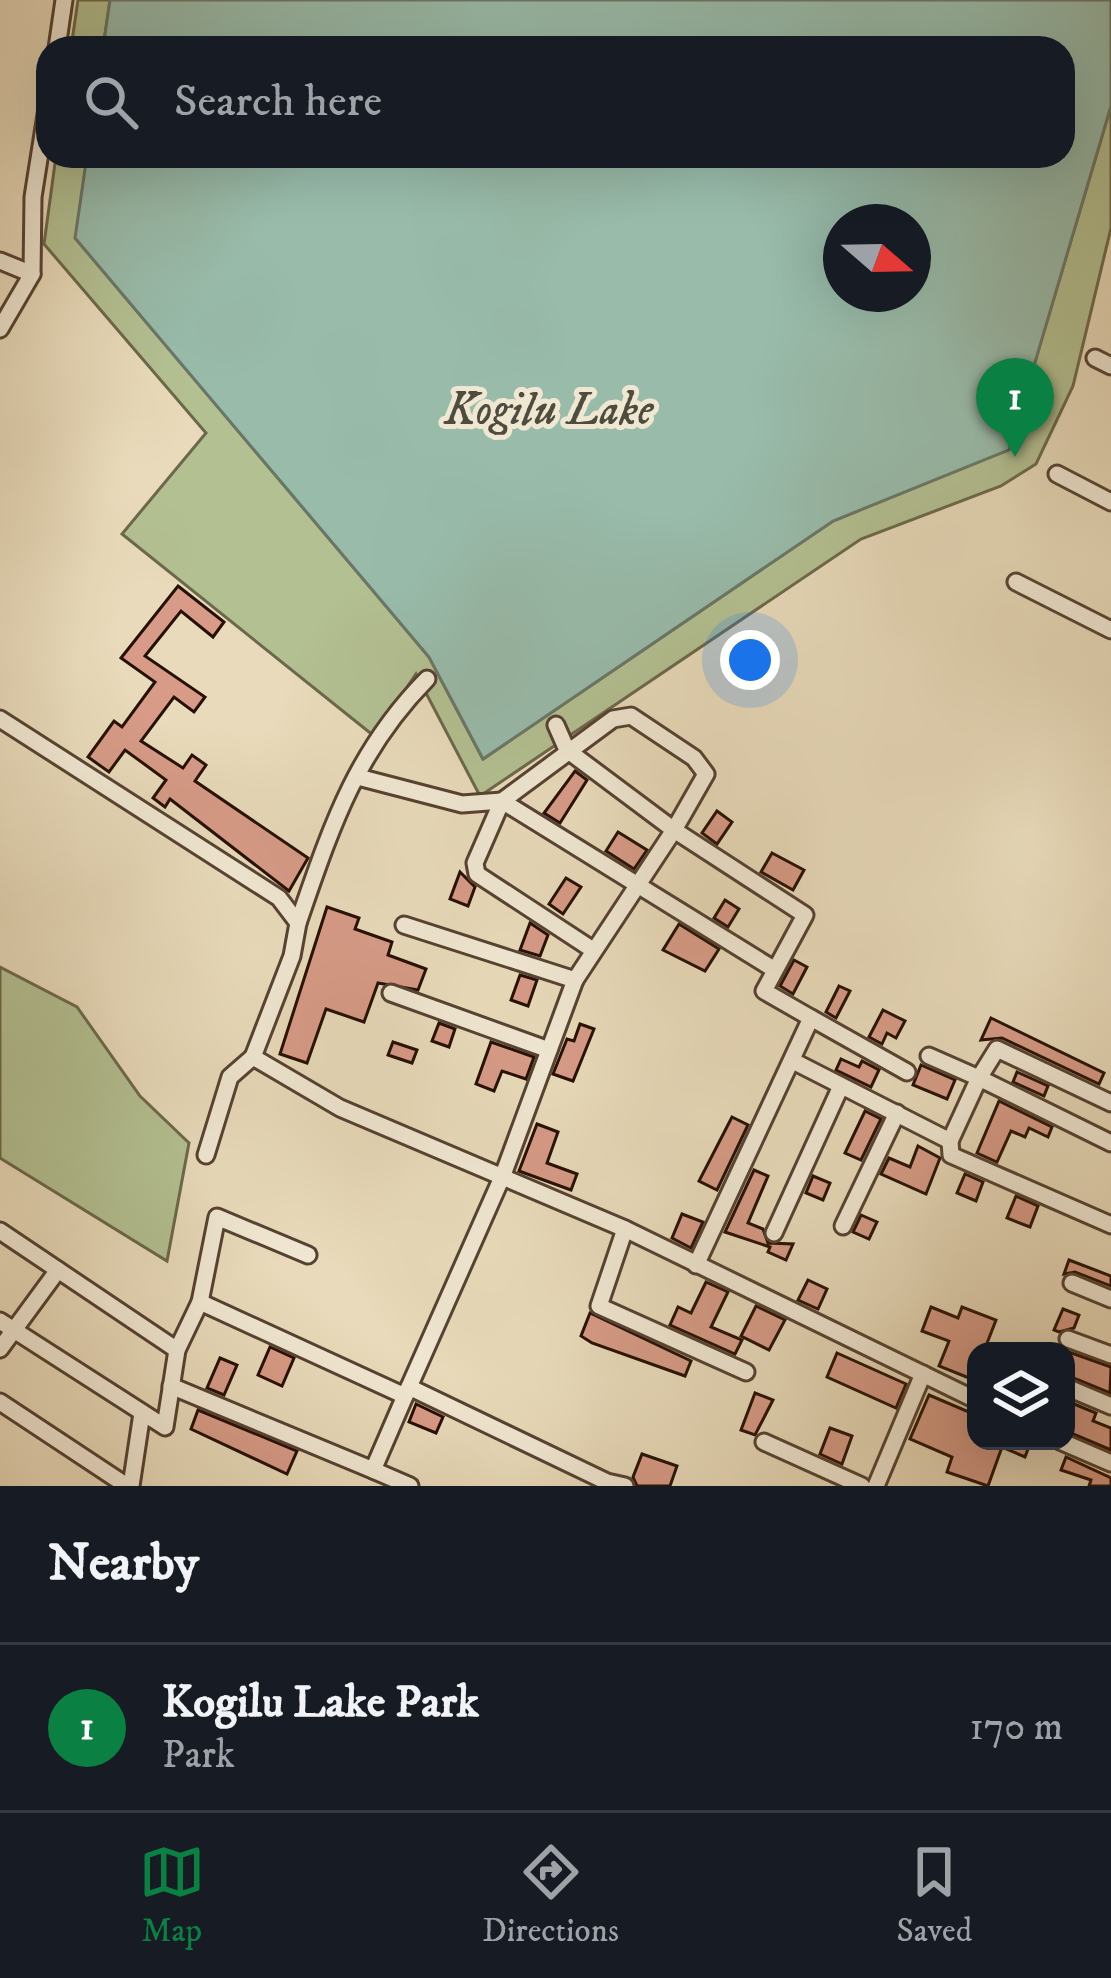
<!DOCTYPE html>
<html lang="en">
<head>
<meta charset="utf-8">
<style>
	body { margin:0; font-family:"IM FELL DW Pica",serif; background:#20242c; color:#f1f3f6 }
	.controls { position:absolute; right:36px; bottom:36px; display:grid; overflow:hidden; border-radius:24px; box-shadow:0 12px 48px #0002 }
	.controls button { width:108px; height:108px; display:grid; place-items:center; padding:0; border:0; border-bottom:3px solid #363941; background:#171b24; color:#f1f3f6; font:60px sans-serif }
	.compass { position:absolute; left:823px; top:204px; width:108px; height:108px; border-radius:50%; background:#171b24; box-shadow:0 12px 48px #0002; rotate:110deg }
	.you { position:absolute; left:750px; top:660px; width:42px; height:42px; margin:-30px; border:9px solid #fff; border-radius:50%; background:#1a73e8; box-shadow:0 0 0 18px #1a73e833 }
	.badge { display:grid; place-items:center; width:78px; height:78px; border-radius:50%; background:#0b8043; color:#fff; font-size:39px; font-weight:700 }
	.pin { position:absolute; translate:-50% -99px; filter:drop-shadow(0 3px 6px #0008) }
	.pin::after { content:''; position:absolute; top:63px; width:42px; height:36px; background:inherit; clip-path:polygon(0 0,100% 0,50% 100%) }
	.list { margin:0; padding:0; list-style:none }
	h2 { display:flex; justify-content:space-between; align-items:center; height:156px; margin:0; padding:0 48px; font-size:51px }
	h2 small { font-size:39px; font-weight:400; color:#9ea1a6 }
	.list li { display:grid; grid-template-columns:78px 1fr auto; gap:36px; align-items:center; box-sizing:border-box; height:168px; padding:0 48px; border-top:3px solid #363941 }
	.list b { display:block; font-size:45px; white-space:nowrap }
	.list p { margin:0; font-size:39px; white-space:nowrap; color:#9ea1a6 }
	.list em { font-size:39px; font-style:normal; color:#9ea1a6 }
	.icon { flex:none; width:66px; height:66px; fill:none; stroke:currentColor; stroke-width:2; stroke-linecap:round; stroke-linejoin:round }
	.map { position:relative; flex:none; width:1111px; height:1486px; overflow:hidden }
	.search { position:absolute; background:#171b24; box-shadow:0 12px 48px #0002; left:36px; right:36px; top:36px; height:132px; display:flex; align-items:center; gap:30px; box-sizing:border-box; padding:0 42px; border-radius:36px; color:#9ea1a6; font-size:45px }
	.sheet { height:324px; background:#171b24 }
	nav { display:flex; justify-content:space-around; align-items:center; box-sizing:border-box; height:168px; border-top:3px solid #363941; background:#171b24; font-size:33px; color:#9ea1a6 }
	nav a { display:grid; justify-items:center; gap:6px }
	nav .on { color:#0b8043 }
	.map>svg:first-child { display:block }
</style>
</head>
<body>
<div class="map">
<svg width="1111" height="1486" viewBox="0 0 1111 1486">
	<rect width="100%" height="100%" fill="#e8daba"/>
	<filter id="stains"><feTurbulence type="fractalNoise" baseFrequency=".00167" numOctaves="4"/><feColorMatrix values="0 0 0 0 .2 0 0 0 0 .09 0 0 0 0 .02 0 0 0 .5 -.17"/></filter>
	<radialGradient id="worn" r=".72"><stop offset=".6" stop-color="#630" stop-opacity="0"/><stop offset="1" stop-color="#630" stop-opacity=".3"/></radialGradient>
	<g fill="#b3c092" stroke="#6c684b" stroke-width="3">
		<polygon points="78,0 110,0 103,48 71,48"/>
		<polygon points="1111,106 1111,228 1073,386 1036,464 1001,486 861,539 480,796 416,674 374,736 122,534 206,433 44,244 56,156 87,156 76,239 429,657 483,759 833,521 1009,449"/>
		<polygon points="0,967 77,1007 140,1096 189,1143 167,1261 0,1158"/>
	</g>
	<path fill="#98bbaa" stroke="#6a7768" stroke-width="3" fill-rule="evenodd" d="M110,0H1111V106L1009,450L833,521L483,759L429,657L75,238L87,156H1063V48H103ZM841,222H913V294H841Z"/>
	<g fill="#d79b87" stroke="#261004" stroke-width="3">
		<polygon points="178,586 224,622 213,637 181,611 145,656 205,697 194,712 174,697 141,741 183,768 192,755 206,765 195,781 308,858 289,891 170,799 165,807 153,798 166,780 125,750 109,772 88,757 114,721 122,727 155,682 121,658"/>
		<polygon points="575,771 587,780 560,823 544,813"/>
		<polygon points="717,811 732,822 717,844 702,833"/>
		<polygon points="618,832 647,850 634,869 606,851"/>
		<polygon points="772,853 804,870 793,890 761,872"/>
		<polygon points="460,872 475,887 468,906 450,899"/>
		<polygon points="566,878 581,887 563,914 549,904"/>
		<polygon points="725,900 739,909 728,927 714,918"/>
		<polygon points="327,907 359,918 355,929 392,942 388,955 426,969 418,990 378,983 364,1022 326,1009 307,1063 280,1054"/>
		<polygon points="530,923 548,935 540,956 520,950"/>
		<polygon points="679,924 719,949 705,971 663,950"/>
		<polygon points="794,960 807,967 793,994 780,986"/>
		<polygon points="520,975 537,980 528,1006 511,1000"/>
		<polygon points="839,986 850,991 836,1018 826,1012"/>
		<polygon points="883,1010 905,1021 896,1038 887,1033 882,1044 869,1037"/>
		<polygon points="991,1018 1104,1073 1099,1084 1002,1038 981,1040"/>
		<polygon points="439,1023 455,1029 449,1047 432,1041"/>
		<polygon points="580,1024 594,1029 573,1081 553,1074 567,1039 574,1041"/>
		<polygon points="393,1042 417,1050 412,1063 388,1055"/>
		<polygon points="491,1042 534,1057 526,1079 502,1071 494,1091 476,1084"/>
		<polygon points="841,1059 859,1067 862,1061 879,1070 871,1087 836,1070"/>
		<polygon points="921,1065 955,1080 947,1099 913,1085"/>
		<polygon points="1017,1072 1048,1086 1044,1096 1013,1082"/>
		<polygon points="999,1101 1052,1127 1048,1137 1029,1128 1025,1137 1011,1131 997,1162 977,1153"/>
		<polygon points="865,1111 881,1119 861,1160 845,1153"/>
		<polygon points="732,1117 748,1125 717,1190 699,1181"/>
		<polygon points="537,1124 558,1132 547,1163 577,1174 571,1190 519,1171"/>
		<polygon points="918,1146 940,1158 926,1194 881,1174 889,1158 910,1167"/>
		<polygon points="754,1170 768,1176 748,1223 763,1229 768,1243 793,1244 786,1260 768,1252 770,1247 725,1232"/>
		<polygon points="965,1174 983,1182 976,1201 957,1193"/>
		<polygon points="813,1176 830,1183 823,1200 806,1193"/>
		<polygon points="1016,1196 1038,1206 1030,1227 1007,1218"/>
		<polygon points="682,1214 703,1222 691,1248 672,1238"/>
		<polygon points="861,1215 877,1222 869,1239 853,1232"/>
		<polygon points="1069,1260 1111,1276 1111,1286 1075,1272 1064,1274"/>
		<polygon points="808,1280 827,1289 818,1309 798,1300"/>
		<polygon points="706,1282 728,1292 711,1327 742,1340 735,1354 670,1325 678,1307 691,1313"/>
		<polygon points="756,1306 785,1320 769,1350 741,1336"/>
		<polygon points="931,1307 958,1318 962,1307 996,1320 984,1351 976,1351 974,1380 939,1366 949,1341 922,1331"/>
		<polygon points="1063,1309 1079,1315 1074,1328 1059,1332 1054,1330"/>
		<polygon points="590,1313 691,1361 685,1376 592,1343 581,1336"/>
		<polygon points="270,1347 294,1358 282,1386 258,1375"/>
		<polygon points="1066,1351 1111,1367 1110,1393 1066,1375"/>
		<polygon points="837,1353 906,1384 896,1408 827,1377"/>
		<polygon points="220,1358 237,1365 224,1395 207,1388"/>
		<polygon points="755,1393 773,1400 755,1435 741,1430"/>
		<polygon points="929,1395 976,1415 976,1441 1031,1441 1025,1457 1002,1447 988,1486 947,1472 952,1457 910,1439"/>
		<polygon points="416,1404 443,1417 436,1433 409,1422"/>
		<polygon points="1074,1404 1096,1413 1093,1421 1111,1428 1111,1450 1066,1431 1066,1413"/>
		<polygon points="198,1410 297,1451 287,1474 191,1429"/>
		<polygon points="830,1428 852,1436 842,1464 820,1454"/>
		<polygon points="642,1454 677,1466 670,1486 637,1486 633,1477"/>
		<polygon points="1066,1457 1111,1478 1111,1486 1089,1486 1091,1480 1061,1470"/>
	</g>
	<g fill="none" stroke-linecap="round" stroke-linejoin="round">
		<defs>
			<g id="minor">
				<polyline points="57,48 64,0"/>
				<polyline points="0,261 32,274"/>
				<polyline points="0,329 32,274 33,197 48,102"/>
				<polyline points="1095,358 1111,366"/>
				<polyline points="1057,474 1111,502"/>
				<polyline points="1016,582 1111,630"/>
				<polyline points="0,719 279,898 298,923 292,956 253,1057 340,1108 625,1229 976,1400"/>
				<polyline points="556,725 567,750 674,830 575,980"/>
				<polyline points="358,777 462,804 502,801"/>
				<polyline points="502,801 475,863 477,874 593,950"/>
				<path d="M298,923C331,828 355,752 427,679"/>
				<polyline points="404,925 575,980 503,1175 405,1396"/>
				<polyline points="775,970 502,801 613,719 631,716 694,758 706,774 674,830 805,915 764,991 811,1018"/>
				<polyline points="391,993 549,1050"/>
				<polyline points="929,1056 979,1078 997,1049 1111,1103"/>
				<polyline points="793,1061 950,1141"/>
				<polyline points="1111,1143 979,1078 950,1141 951,1155 1111,1225"/>
				<polyline points="206,1155 230,1077 253,1057"/>
				<polyline points="843,1226 897,1113"/>
				<polyline points="625,1229 599,1306 746,1372"/>
				<polyline points="0,1231 177,1350"/>
				<polyline points="774,1233 841,1086"/>
				<polyline points="696,1265 811,1018 907,1072"/>
				<polyline points="1072,1283 1111,1299"/>
				<polyline points="0,1321 165,1427 177,1350 200,1302 217,1217 308,1255"/>
				<polyline points="1068,1339 1111,1355"/>
				<polyline points="0,1349 58,1270"/>
				<polyline points="171,1386 373,1470 405,1396 200,1302"/>
				<polyline points="409,1387 607,1482 625,1486"/>
				<polyline points="1066,1387 1111,1406"/>
				<polyline points="0,1402 127,1486"/>
				<polyline points="1060,1441 1111,1463"/>
				<polyline points="764,1442 862,1486"/>
				<polyline points="373,1470 410,1486"/>
				<polyline points="131,1486 142,1413"/>
				<polyline points="876,1486 923,1374"/>
			</g>
		</defs>
		<use href="#minor" stroke="#564232" stroke-width="21"/>
		<use href="#minor" stroke="#f0e7d2" stroke-width="15"/>
	</g>
	<g text-anchor="middle" stroke-width="10" stroke-linejoin="round" paint-order="stroke">
		<g font-size="45" font-style="italic" fill="#4e4c3e" stroke="#f0e7d2">
			<text x="549" y="424">Kogilu Lake</text>
		</g>
	</g>
	<rect width="100%" height="100%" filter="url(#stains)"/>
	<rect width="100%" height="100%" fill="url(#worn)"/>
</svg>
<div class="controls">
<button><svg class="icon" aria-label="layers" viewBox="0 0 24 24"><path d="M12 4l9 5-9 5-9-5zM3 14l9 5 9-5"/></svg></button>
</div>
<svg class="compass" viewBox="-18 -18 36 36"><path d="M0-13l5 13h-10z" fill="#e53935"/><path d="M0 13l5-13h-10z" fill="#9ea1a6"/></svg>
<div class="you"></div>
<div class="pin badge" style="left:1015px;top:457px">1</div>
<div class="search"><svg class="icon" aria-label="search" viewBox="0 0 24 24"><circle cx="10" cy="10" r="6"/><path d="M15 15l6 6"/></svg>Search here</div>
</div>
<section class="sheet">
<h2>Nearby<small></small></h2>
<ul class="list">
<li><span class="badge">1</span><div><b>Kogilu Lake Park</b><p>Park</p></div><em>170 m</em></li>
</ul>
</section>
<nav>
<a class="on"><svg class="icon" aria-label="map" viewBox="0 0 24 24"><path d="M3 6l6-2 6 2 6-2v14l-6 2-6-2-6 2zM9 4v14M15 6v14"/></svg>Map</a>
<a><svg class="icon" aria-label="directions" viewBox="0 0 24 24"><path d="M12 3l9 9-9 9-9-9zM9 14v-3h6M13 9l2 2-2 2"/></svg>Directions</a>
<a><svg class="icon" aria-label="saved" viewBox="0 0 24 24"><path d="M7 4h10v16l-5-4-5 4z"/></svg>Saved</a>
</nav>
</body>
</html>
